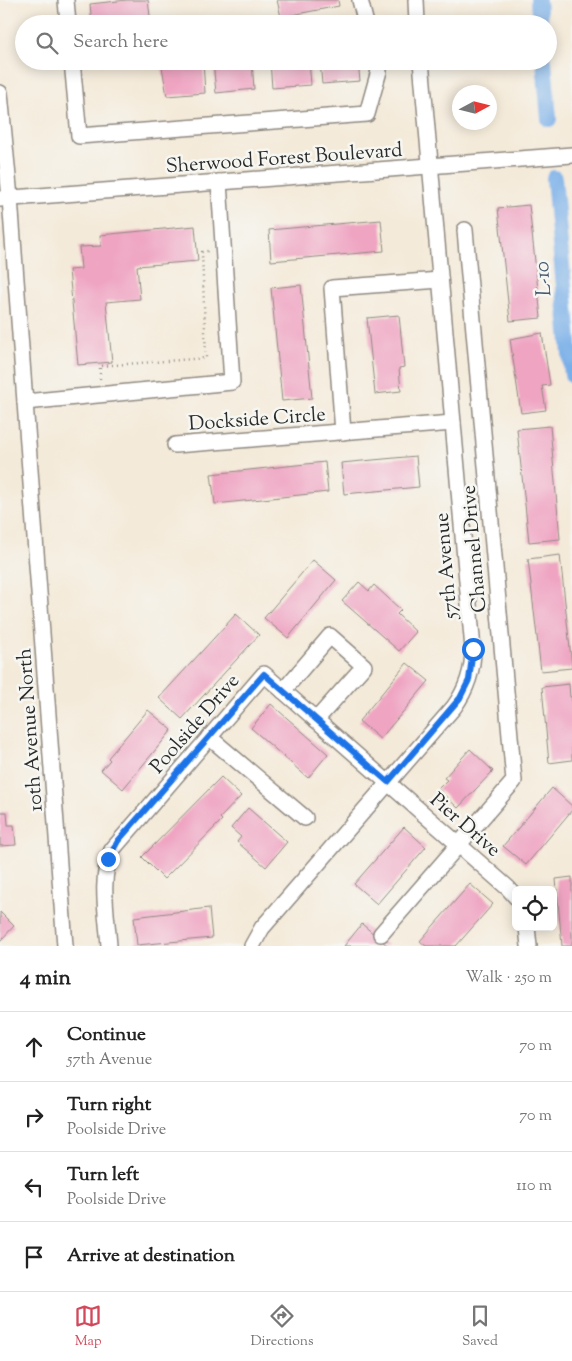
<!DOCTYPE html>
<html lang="en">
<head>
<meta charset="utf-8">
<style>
	body { margin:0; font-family:"Sorts Mill Goudy",serif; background:#f2f2f2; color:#222 }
	.controls { position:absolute; right:15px; bottom:15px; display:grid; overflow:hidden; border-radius:8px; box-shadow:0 2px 12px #0003 }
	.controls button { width:45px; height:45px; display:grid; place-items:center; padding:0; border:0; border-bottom:1px solid #e0e0e0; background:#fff; color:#222; font:25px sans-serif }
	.compass { position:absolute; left:452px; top:85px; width:45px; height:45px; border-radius:50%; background:#fff; box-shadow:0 2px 12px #0003; rotate:83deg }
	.stop { position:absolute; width:15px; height:15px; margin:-11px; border:4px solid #1a73e8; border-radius:50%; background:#fff }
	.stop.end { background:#1a73e8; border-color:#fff; box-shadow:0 1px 5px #0008 }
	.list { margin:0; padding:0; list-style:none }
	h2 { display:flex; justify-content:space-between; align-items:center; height:65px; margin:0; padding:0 20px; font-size:21px }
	h2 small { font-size:16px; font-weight:400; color:#767676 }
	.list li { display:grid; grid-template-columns:32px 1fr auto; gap:15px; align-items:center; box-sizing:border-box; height:70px; padding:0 20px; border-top:1px solid #e0e0e0 }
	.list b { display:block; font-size:19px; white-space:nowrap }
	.list p { margin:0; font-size:16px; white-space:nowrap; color:#767676 }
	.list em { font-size:16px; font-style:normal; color:#767676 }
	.icon { flex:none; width:28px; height:28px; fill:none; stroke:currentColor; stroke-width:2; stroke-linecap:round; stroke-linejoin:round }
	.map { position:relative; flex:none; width:572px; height:946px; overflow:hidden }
	.search { position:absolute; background:#fff; box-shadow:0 2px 12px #0003; left:15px; right:15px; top:15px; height:55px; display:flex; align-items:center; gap:12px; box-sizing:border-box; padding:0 18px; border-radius:28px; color:#767676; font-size:19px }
	.sheet { height:345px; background:#fff }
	nav { display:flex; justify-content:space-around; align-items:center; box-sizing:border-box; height:70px; border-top:1px solid #e0e0e0; background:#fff; font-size:14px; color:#767676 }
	nav a { display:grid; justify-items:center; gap:2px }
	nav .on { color:#d1495b }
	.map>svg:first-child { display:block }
</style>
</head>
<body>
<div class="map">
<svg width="572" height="946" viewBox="0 0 572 946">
	<rect width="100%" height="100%" fill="#f6f6f2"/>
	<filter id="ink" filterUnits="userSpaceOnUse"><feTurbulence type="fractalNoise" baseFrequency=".02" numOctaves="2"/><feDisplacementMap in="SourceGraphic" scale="10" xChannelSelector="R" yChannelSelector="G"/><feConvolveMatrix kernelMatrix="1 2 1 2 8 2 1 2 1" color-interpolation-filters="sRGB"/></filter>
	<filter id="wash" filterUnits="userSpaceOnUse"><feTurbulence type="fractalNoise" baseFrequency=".0096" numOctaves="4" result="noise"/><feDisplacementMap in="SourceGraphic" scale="20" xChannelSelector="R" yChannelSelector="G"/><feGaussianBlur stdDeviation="1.12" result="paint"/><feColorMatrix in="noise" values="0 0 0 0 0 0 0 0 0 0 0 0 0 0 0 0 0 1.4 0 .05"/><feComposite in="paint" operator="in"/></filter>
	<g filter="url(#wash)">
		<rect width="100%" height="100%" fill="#f4ead9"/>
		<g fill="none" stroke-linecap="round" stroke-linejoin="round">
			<g stroke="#79afe8" stroke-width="16">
				<polyline points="538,0 540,24"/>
				<polyline points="544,61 549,119"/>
				<polyline points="554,178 572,375"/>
			</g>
		</g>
		<g id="blocks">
			<g fill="#efa5c2">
				<polygon points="127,0 148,0 151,24 92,24 90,4"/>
				<polygon points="277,0 338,0 339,6 281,17"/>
				<polygon points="161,61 203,61 205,93 167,96"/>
				<polygon points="213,61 252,61 254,89 216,93"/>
				<polygon points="270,61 309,61 311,85 272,88"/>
				<polygon points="320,61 358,61 360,81 322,84"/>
				<polygon points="529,205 541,318 510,321 498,208"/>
				<polygon points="381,220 384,251 271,261 269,230"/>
				<polygon points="195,226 198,261 137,266 140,299 106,302 112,362 78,365 69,270 81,269 79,247 101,246 100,235"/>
				<polygon points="301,285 312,398 282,401 271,288"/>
				<polygon points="399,315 404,367 399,368 401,391 375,394 367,318"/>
				<polygon points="542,333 550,385 542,386 546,410 521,413 510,339"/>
				<polygon points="550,426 560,539 529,542 517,429"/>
				<polygon points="416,456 419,487 344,494 341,463"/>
				<polygon points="325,462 328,492 215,504 211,474"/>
				<polygon points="560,555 572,668 541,671 528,559"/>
				<polygon points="313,560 336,580 288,638 264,618"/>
				<polygon points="359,582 369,591 374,585 401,610 397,614 416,632 399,651 342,601"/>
				<polygon points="236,614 259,635 182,719 159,698"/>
				<polygon points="407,663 429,681 380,739 359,721"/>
				<polygon points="569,684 570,697 572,697 572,760 549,763 542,687"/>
				<polygon points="271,704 328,754 308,778 251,728"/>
				<polygon points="148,710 172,730 123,789 101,770 110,760 108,758"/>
				<polygon points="470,749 493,771 458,808 438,789 447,780 444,778"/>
				<polygon points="221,777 241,796 220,818 222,820 164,879 142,857"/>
				<polygon points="552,788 572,806 572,810 526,865 503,846"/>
				<polygon points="248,808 287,842 266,867 237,842 241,837 231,828"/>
				<polygon points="0,812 7,812 8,825 14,825 16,845 0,846"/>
				<polygon points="404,827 426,847 377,904 354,884"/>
				<polygon points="572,877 572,946 562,946 556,879"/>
				<polygon points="470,884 493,904 456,946 426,946 420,941"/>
				<polygon points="209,908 212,938 137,945 134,917"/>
				<polygon points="0,912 14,926 0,941"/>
				<polygon points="362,924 388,946 344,946"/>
			</g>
		</g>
	</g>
	<g filter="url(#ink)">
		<use href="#blocks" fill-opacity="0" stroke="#908a82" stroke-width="1"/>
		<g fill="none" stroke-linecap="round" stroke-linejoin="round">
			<defs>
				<g id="minor">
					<polyline points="66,0 68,24"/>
					<polyline points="360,0 366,24"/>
					<polyline points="416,0 417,24"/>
					<polyline points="72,61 79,136 367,114 379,71 376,61"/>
					<polyline points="0,93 10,198 65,946"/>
					<polyline points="0,199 572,155"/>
					<polyline points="25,402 232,382 219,182"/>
					<polyline points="343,432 332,288 440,280"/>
					<polyline points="175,445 453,423"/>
					<polyline points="283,691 330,636 364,666 316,720"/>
					<polyline points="209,737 305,818"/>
					<polyline points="527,927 529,946"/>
					<polyline points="381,934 514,781 465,230"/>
					<path d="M109,946C107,915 99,879 112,850L264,674L508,888L516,897"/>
					<path d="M252,946L262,928L454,707C467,689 473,671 473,649L421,61"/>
				</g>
			</defs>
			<use href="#minor" stroke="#908a82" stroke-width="18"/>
			<polyline stroke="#908a82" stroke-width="2.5" stroke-dasharray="1 4" stroke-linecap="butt" points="100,379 100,366 206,358 202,252 208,251"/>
			<use href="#minor" stroke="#fff" stroke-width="15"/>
		</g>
	</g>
	<g fill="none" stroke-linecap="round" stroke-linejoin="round" filter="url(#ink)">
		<polyline stroke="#1a73e8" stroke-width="6" points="108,859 118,841 264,674 388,782 460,698 469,680 473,649"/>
	</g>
	<g text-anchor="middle" stroke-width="5" stroke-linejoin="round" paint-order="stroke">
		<g font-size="20" fill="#2b2b2b" stroke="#f6f6f2">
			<text transform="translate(284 157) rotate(-4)" y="7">Sherwood Forest Boulevard</text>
			<text transform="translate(257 418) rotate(-4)" y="7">Dockside Circle</text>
			<text transform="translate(473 549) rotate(-95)" y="7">Channel Drive</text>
			<text transform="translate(445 566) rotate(-95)" y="7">57th Avenue</text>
			<text transform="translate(194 723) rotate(-49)" y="7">Poolside Drive</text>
			<text transform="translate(29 730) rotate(-94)" y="7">10th Avenue North</text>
			<text transform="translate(466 824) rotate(41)" y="7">Pier Drive</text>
		</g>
		<g font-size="21" font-style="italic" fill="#46596d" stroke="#f6f6f2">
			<text transform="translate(542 279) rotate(-95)" y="7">L-10</text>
		</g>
	</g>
</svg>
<div class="controls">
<button><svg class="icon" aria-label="locate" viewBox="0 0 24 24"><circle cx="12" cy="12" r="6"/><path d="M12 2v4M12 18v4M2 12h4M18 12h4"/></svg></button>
</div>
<svg class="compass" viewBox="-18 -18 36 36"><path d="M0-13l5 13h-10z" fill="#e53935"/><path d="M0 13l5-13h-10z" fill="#767676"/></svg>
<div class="stop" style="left:473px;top:649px"></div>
<div class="stop end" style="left:108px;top:859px"></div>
<div class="search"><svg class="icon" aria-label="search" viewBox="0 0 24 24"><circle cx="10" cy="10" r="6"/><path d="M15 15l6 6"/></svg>Search here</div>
</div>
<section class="sheet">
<h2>4 min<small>Walk · 250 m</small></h2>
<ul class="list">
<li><svg class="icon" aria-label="ahead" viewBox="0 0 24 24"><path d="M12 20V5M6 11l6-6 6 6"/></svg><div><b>Continue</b><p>57th Avenue</p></div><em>70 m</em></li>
<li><svg class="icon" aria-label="right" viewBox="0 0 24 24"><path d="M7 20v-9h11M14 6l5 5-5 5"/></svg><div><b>Turn right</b><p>Poolside Drive</p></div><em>70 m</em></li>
<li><svg class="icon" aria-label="left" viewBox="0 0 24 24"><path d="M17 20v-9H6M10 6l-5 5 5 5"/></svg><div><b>Turn left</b><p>Poolside Drive</p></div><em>110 m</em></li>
<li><svg class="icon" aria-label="arrive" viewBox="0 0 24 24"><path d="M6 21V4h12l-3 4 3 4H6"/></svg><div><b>Arrive at destination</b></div></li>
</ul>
</section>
<nav>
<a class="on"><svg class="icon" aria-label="map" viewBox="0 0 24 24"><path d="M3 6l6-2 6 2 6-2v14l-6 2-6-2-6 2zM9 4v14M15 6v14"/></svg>Map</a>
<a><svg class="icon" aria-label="directions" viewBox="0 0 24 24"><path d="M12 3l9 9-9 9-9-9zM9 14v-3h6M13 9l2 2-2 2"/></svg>Directions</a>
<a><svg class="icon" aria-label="saved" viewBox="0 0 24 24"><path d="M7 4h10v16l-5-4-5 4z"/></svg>Saved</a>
</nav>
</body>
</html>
